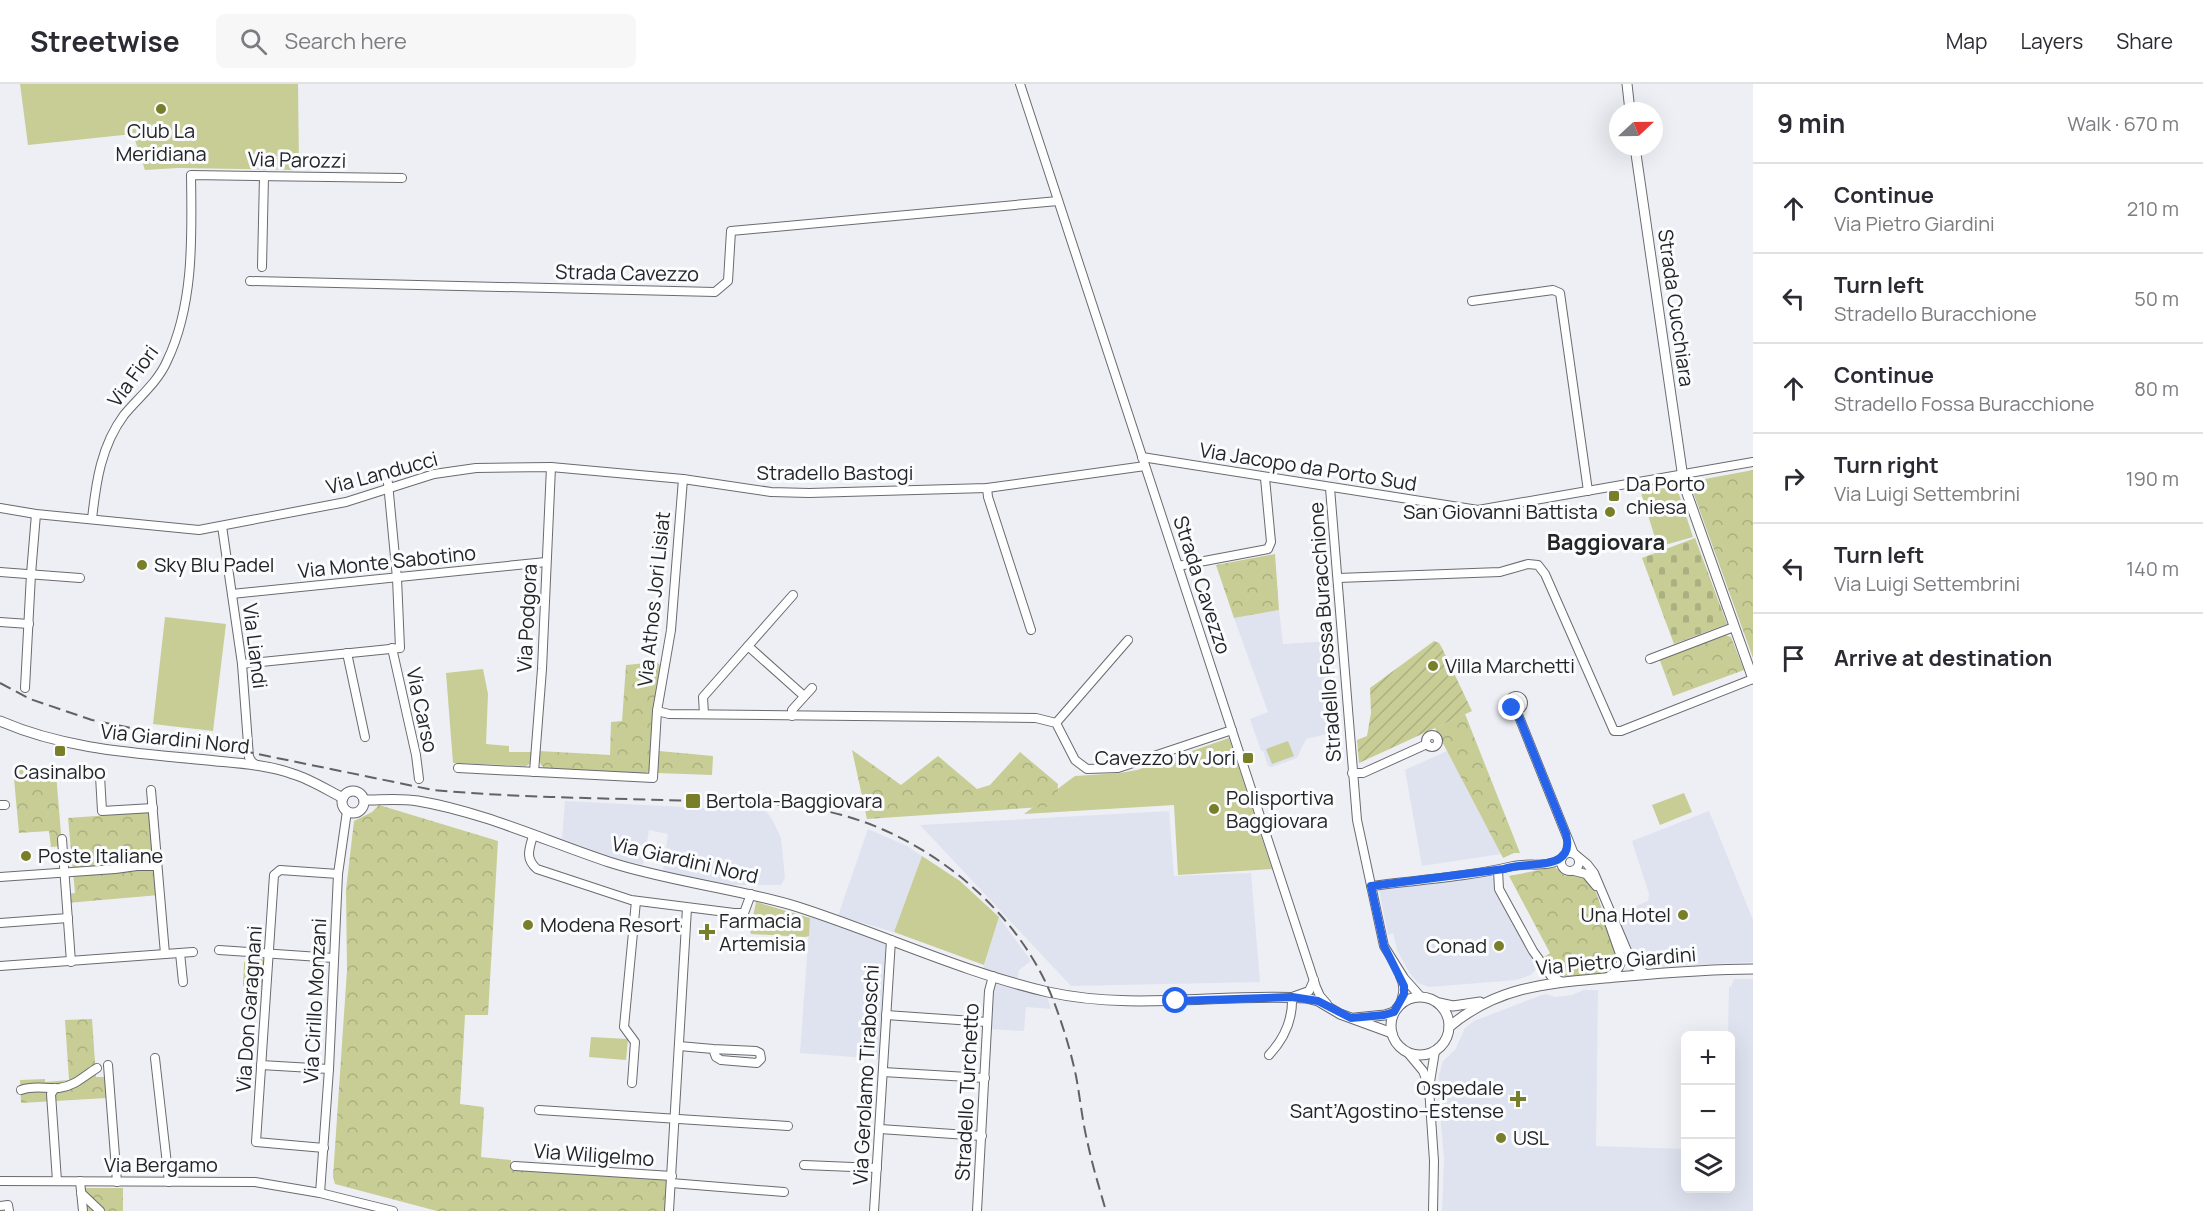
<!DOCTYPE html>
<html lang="en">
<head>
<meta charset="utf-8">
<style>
	body { margin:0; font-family:Manrope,sans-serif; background:#f7f7f7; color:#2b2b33 }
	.controls { position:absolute; right:18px; bottom:18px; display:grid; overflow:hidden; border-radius:9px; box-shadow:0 6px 24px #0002 }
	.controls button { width:54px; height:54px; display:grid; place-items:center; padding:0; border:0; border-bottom:2px solid #e1e1e2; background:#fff; color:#2b2b33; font:30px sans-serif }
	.compass { position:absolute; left:1609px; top:18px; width:54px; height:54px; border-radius:50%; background:#fff; box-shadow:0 6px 24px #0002; rotate:68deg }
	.stop { position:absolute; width:18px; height:18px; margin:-14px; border:4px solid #2563eb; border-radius:50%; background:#fff }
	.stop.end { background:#2563eb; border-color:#fff; box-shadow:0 2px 6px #0008 }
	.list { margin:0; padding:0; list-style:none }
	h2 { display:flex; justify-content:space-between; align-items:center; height:78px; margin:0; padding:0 24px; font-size:26px }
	h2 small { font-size:20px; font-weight:400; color:#7c7c81 }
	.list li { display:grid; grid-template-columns:39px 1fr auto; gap:18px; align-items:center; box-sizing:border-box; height:90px; padding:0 24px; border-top:2px solid #e1e1e2 }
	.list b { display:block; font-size:22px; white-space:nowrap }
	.list p { margin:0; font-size:20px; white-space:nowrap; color:#7c7c81 }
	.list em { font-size:20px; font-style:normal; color:#7c7c81 }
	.icon { flex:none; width:33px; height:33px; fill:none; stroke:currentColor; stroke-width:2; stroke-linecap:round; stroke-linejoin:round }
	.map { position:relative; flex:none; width:1753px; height:1127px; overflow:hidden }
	header { display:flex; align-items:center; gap:36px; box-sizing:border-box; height:84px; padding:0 30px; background:#fff; border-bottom:2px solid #e1e1e2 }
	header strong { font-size:28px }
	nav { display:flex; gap:33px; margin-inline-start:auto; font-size:21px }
	.search { width:420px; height:54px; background:#f7f7f7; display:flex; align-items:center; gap:15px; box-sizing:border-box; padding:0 21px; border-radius:9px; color:#7c7c81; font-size:22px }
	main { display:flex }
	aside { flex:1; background:#fff }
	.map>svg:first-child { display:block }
</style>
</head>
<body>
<header>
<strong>Streetwise</strong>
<div class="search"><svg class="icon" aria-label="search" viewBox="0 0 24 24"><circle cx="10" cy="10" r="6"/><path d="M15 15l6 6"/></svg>Search here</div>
<nav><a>Map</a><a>Layers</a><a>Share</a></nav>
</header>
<main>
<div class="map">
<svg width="1753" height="1127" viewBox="0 0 1753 1127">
	<defs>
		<pattern id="cemetery-stones" width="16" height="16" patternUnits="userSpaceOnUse" patternTransform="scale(1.5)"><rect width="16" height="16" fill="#c7cd95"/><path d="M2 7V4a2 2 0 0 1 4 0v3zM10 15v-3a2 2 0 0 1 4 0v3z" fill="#abb080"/></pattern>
		<pattern id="park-crowns" width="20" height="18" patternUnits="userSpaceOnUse" patternTransform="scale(1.5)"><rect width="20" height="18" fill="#c7cd95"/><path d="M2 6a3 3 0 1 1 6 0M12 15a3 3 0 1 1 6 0" fill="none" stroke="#abb080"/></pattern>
		<pattern id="garden-furrows" width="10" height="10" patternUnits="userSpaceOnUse" patternTransform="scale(1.5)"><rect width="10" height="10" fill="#c7cd95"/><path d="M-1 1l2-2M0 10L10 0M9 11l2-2" fill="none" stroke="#abb080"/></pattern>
	</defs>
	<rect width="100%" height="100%" fill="#edeff4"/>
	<g fill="#dfe3f0">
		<polygon points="1279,526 1283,560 1328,557 1335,648 1306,655 1297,674 1272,683 1268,682 1263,667 1261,667 1250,635 1268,628 1234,534"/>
		<polygon points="1447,667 1501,770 1422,782 1405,686"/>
		<polygon points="565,717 766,727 773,737 781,754 785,794 781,801 726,801 694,796 663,787 668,750 649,746 643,781 617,775 562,755"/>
		<polygon points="1169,727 1174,792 1251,789 1260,898 1071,902 920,741"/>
		<polygon points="1709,727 1753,836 1753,878 1642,884 1634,878 1616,830 1648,817 1649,810 1632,757"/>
		<polygon points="868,745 907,762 922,772 894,848 838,832"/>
		<polygon points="1490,790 1494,794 1494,803 1522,857 1530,867 1537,884 1531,891 1516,896 1429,903 1418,899 1409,888 1397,866 1393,849 1388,851 1379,806 1385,805 1385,803"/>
		<polygon points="810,831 886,859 881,975 800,969"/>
		<polygon points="999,833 1031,877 1019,886 1017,897 983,886"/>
		<polygon points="1734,895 1753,895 1753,1127 1442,1127 1444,1075 1438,1004 1439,991 1443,977 1455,966 1465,944 1474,937 1539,912 1546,910 1555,913 1572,911 1583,906 1598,906 1596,1062 1685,1065 1686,1104 1730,1104 1731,1067 1733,1066 1730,952 1728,951 1729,903 1731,903"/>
		<polygon points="997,897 1047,912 1051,925 1026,923 1024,947 991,945 992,908"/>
	</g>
	<g fill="#c7cd95">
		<polygon points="20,0 298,0 299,86 178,84 145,86 133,50 28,61"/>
		<polygon points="1675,398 1693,453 1658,463 1641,409"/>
		<polygon points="165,533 226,540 213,647 153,640"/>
		<polygon points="483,585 488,610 486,660 509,662 509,668 531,668 531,679 526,682 453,679 446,589"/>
		<polygon points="1229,654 1272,785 1178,791 1174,721 1024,730 1075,692 1120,689 1137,686"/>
		<polygon points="1288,657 1294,672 1272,680 1266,665"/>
		<polygon points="1684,709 1692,728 1660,741 1652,721"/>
		<polygon points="922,772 960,797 999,833 984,881 894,848"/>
		<polygon points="756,818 810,834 809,852 805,853 751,850 750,847"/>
		<polygon points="591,953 628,955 626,976 589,973"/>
	</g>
	<polygon fill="url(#cemetery-stones)" points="1695,454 1727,540 1674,560 1642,474"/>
	<g fill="url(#park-crowns)">
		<polygon points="1753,386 1753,574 1692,405 1694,397"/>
		<polygon points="1275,470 1279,526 1234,534 1216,481"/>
		<polygon points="1722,550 1731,553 1744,586 1673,612 1659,574"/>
		<path d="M657,578L662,583L652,633L649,687L645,690L545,684C538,680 539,675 539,667L610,671L611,638L622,637L626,581Z"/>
		<polygon points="1465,630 1520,769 1514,769 1503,774 1435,644"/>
		<polygon points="852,666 901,701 938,672 977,705 990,701 1020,668 1058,700 1057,722 867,735"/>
		<polygon points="659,667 713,672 712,691 657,689"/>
		<polygon points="13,684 31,688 56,689 62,762 51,763 49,747 19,749"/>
		<polygon points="379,721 498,757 488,931 465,931 460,1020 483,1023 484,1025 481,1073 511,1076 511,1082 672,1092 669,1127 437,1127 335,1100 333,1093 347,886 346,806 354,737 372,728"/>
		<polygon points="153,728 159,811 67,819 66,810 75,809 68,734"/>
		<path d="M1555,783L1565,792L1581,790L1594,802L1619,876L1610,888L1604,890C1578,890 1556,903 1544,873L1550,869L1509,792Z"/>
		<polygon points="256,874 262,875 265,878 263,903 243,902 244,878 255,879"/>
		<polygon points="92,935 96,993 105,993 107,1014 21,1019 20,996 45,995 45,998 69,996 65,936"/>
		<polygon points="80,1104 123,1104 123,1127 83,1127"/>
	</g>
	<polygon fill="url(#garden-furrows)" points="1434,557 1439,559 1442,564 1472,627 1359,679 1357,656 1367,652 1371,629 1370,604"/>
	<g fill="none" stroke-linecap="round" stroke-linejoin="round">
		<defs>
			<g id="minor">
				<polyline points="1020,0 1316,903 1320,912 1327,920"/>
				<polyline points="262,183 264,92"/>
				<polyline points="250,197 715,208 728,197 731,147 1058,117"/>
				<polyline points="1472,217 1553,206 1560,209 1588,407"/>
				<polyline points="1142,373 1478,426 1753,378"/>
				<polyline points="683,395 671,546 657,627 669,630 1036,634 1056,639 1075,676 1087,685 1118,684 1232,646"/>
				<polyline points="987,404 988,413 1031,546"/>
				<polyline points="1330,404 1357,736 1384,862 1404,894 1420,912"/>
				<polyline points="0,424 36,430 199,446 346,418 434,390 476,384 551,383 683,395 771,408 809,409 987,404 1145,382"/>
				<path d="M92,435C96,398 101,362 124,331C138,314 158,298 167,277C194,221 192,153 191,91L402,94"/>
				<polyline points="222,442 242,580 249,673 252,678 256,681"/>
				<polyline points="1178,482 1268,465 1271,458 1265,394"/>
				<polyline points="0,488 80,494"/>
				<polyline points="1338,494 1500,488 1528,480 1538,481 1545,490 1614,647 1621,647 1753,595"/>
				<polyline points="232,510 546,478"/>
				<polyline points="0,538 29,540"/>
				<polyline points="748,562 804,612"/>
				<polyline points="392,564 416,671 419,695"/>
				<polyline points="347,569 365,653"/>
				<polyline points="1650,575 1734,543"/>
				<polyline points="242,580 400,564 397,494 388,399"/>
				<polyline points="25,604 31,490 36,430"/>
				<circle cx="1516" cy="619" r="7"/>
				<polyline points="1514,625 1519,633 1574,770"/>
				<polyline points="704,630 703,613 793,511"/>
				<polyline points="792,632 792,626 812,604"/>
				<polyline points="1056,639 1128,556"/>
				<circle cx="1432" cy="657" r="6"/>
				<polyline points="458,684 653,694 657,627"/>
				<polyline points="534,688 542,585 551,383"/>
				<polyline points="1352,689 1363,689 1427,660"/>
				<polyline points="100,692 102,727 153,724"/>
				<polyline points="151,706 165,870"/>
				<polyline points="0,721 5,721"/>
				<path d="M533,752C529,765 525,775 537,785L631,816L734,829H744L751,810"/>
				<polyline points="62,755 71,878"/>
				<circle cx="1570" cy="778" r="9"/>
				<polyline points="1576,771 1587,780 1594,789 1633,881 1646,890"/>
				<polyline points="1498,786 1499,805 1533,867 1551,892 1562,898"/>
				<polyline points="1574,787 1586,790 1596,802"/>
				<polyline points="0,793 115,785 137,782 157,782"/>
				<path d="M1371,802C1418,796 1467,793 1513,782C1530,778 1547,785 1562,774"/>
				<polyline points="1606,830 1622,876 1618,885 1608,893"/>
				<polyline points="0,839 68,834"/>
				<polyline points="219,866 334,874"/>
				<polyline points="180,869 183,898"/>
				<polyline points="0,882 193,868"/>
				<path d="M1400,892C1405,902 1404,909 1400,920"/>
				<polyline points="886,931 987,938"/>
				<polyline points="679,962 713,965 716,973 721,976 757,979 761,975 760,969 756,967 713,965"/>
				<polyline points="1408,969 1423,987 1428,1000"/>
				<path d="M1269,971C1284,955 1293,936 1292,913L1309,907L1314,896"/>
				<polyline points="155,974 169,1098"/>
				<polyline points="108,981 117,1098"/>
				<polyline points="261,981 329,985"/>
				<polyline points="883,988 985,994"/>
				<polyline points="632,999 635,958 624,943 636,817"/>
				<polyline points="55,1004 51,1010 57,1097"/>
				<path d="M21,1006C34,1001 45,1005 59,1004C75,1002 84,992 97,984"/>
				<polyline points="539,1026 788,1042"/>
				<polyline points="880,1045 982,1052"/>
				<polyline points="324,1064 256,1058 274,791 280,786 338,790"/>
				<polyline points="804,1081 877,1084"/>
				<polyline points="515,1082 672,1092"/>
				<polyline points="0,1097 255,1098 320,1109 393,1127"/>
				<polyline points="80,1097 83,1127"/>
				<polyline points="671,1099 784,1108"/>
				<polyline points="81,1109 100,1127"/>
				<polyline points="320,1109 329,985 338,790 347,727"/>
				<polyline points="0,1122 8,1121 9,1127"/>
				<polyline points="669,1127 687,824"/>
				<polyline points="874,1127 891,856"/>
				<polyline points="977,1127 989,907 993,892"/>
				<polyline points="1433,1127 1434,1077 1429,1004 1435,967"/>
			</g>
			<g id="major">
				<polyline points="1627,0 1630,27"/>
				<polyline points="1635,63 1684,401 1753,595"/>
				<path d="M0,637C67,666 136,669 207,676C235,679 266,680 293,690C310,695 327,706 343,714"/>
				<circle cx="353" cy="718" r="11"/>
				<path d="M364,716C382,716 401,714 418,717C483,728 546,757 609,778C671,798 736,804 798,823C882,850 962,888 1048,908C1134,927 1220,909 1306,914L1318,917L1340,930L1392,949"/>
				<circle cx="1420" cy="942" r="29"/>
				<polyline points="1439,919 1453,922 1480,918"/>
				<polyline points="1355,934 1385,931 1394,928"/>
				<path d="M1449,943C1500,900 1553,899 1616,893C1662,889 1707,885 1753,885"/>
			</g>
		</defs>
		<use href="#minor" stroke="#6a6b70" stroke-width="10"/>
		<use href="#major" stroke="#6a6b70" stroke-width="11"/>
		<use href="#minor" stroke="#fff" stroke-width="8"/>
		<use href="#major" stroke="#fff" stroke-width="9"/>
		<path stroke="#626265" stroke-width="2" stroke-dasharray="12 6" stroke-linecap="butt" d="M0,599L30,615L92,636L433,706C520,714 608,714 695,717C744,719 795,718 842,731C930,755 1014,824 1050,908C1061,935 1070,964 1076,992C1080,1013 1082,1035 1087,1056C1092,1080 1099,1103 1106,1127"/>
	</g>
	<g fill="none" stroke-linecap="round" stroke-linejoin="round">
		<path stroke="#2563eb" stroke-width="8" d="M1176,917L1292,913L1318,917L1351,934L1384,931L1394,928L1404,910V902L1384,862L1371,802L1504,785C1526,776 1576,790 1566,750L1519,633L1512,624"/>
	</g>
	<g fill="#797f29" stroke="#fbfcfe" stroke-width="2">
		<circle cx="161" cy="25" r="6"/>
		<rect x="1608" y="406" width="12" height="12" rx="3"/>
		<circle cx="1610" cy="428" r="6"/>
		<circle cx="142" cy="481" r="6"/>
		<circle cx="1433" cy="582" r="6"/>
		<rect x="54" y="661" width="12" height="12" rx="3"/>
		<rect x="1242" y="668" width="12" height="12" rx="3"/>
		<rect x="685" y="709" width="16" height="16" rx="3"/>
		<circle cx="1214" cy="725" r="6"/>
		<circle cx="26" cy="772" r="6"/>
		<circle cx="1683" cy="831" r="6"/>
		<circle cx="528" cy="841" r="6"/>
		<path d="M704 839h6v6h6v6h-6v6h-6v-6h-6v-6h6z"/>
		<circle cx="1499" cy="862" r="6"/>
		<path d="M1515 1006h6v6h6v6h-6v6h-6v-6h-6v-6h6z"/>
		<circle cx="1501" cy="1054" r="6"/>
	</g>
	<g text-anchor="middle" stroke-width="6" stroke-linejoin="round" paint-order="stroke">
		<g font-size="20" fill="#242426" stroke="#fbfcfe" text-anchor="start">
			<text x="161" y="54" text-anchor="middle">Club La<tspan x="161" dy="23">Meridiana</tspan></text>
			<text x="1626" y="407">Da Porto<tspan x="1626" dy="23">chiesa</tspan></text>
			<text x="1598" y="435" text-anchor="end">San Giovanni Battista</text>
			<text x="154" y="488">Sky Blu Padel</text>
			<text x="1445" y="589">Villa Marchetti</text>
			<text x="1236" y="681" text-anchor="end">Cavezzo bv Jori</text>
			<text x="60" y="695" text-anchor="middle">Casinalbo</text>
			<text x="1226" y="721">Polisportiva<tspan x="1226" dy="23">Baggiovara</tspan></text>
			<text x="706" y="724">Bertola-Baggiovara</text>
			<text x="38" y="779">Poste Italiane</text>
			<text x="1671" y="838" text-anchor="end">Una Hotel</text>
			<text x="719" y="844">Farmacia<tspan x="719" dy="23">Artemisia</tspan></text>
			<text x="540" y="848">Modena Resort</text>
			<text x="1487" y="869" text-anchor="end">Conad</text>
			<text x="1504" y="1011" text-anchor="end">Ospedale<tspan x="1504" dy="23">Sant’Agostino–Estense</tspan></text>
			<text x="1513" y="1061">USL</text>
		</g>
		<g font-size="20" fill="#242426" stroke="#fbfcfe">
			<text transform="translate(297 76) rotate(1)" y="7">Via Parozzi</text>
			<text transform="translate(627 189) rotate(1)" y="7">Strada Cavezzo</text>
			<text transform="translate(1676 224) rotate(82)" y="7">Strada Cucchiara</text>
			<text transform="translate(133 292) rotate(-54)" y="7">Via Fiori</text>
			<text transform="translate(1308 383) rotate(9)" y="7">Via Jacopo da Porto Sud</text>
			<text transform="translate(382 389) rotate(-15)" y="7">Via Landucci</text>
			<text x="835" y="396">Stradello Bastogi</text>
			<text transform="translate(387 478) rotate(-6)" y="7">Via Monte Sabotino</text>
			<text transform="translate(1202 501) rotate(72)" y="7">Strada Cavezzo</text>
			<text transform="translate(654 515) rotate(-84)" y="7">Via Athos Jori Lisiat</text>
			<text transform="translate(527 534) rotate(-87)" y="7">Via Podgora</text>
			<text transform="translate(1325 548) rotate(-94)" y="7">Stradello Fossa Buracchione</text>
			<text transform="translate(255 562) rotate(83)" y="7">Via Liandi</text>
			<text transform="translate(422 626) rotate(78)" y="7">Via Carso</text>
			<text transform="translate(175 655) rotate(6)" y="7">Via Giardini Nord</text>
			<text transform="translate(685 776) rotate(13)" y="7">Via Giardini Nord</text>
			<text transform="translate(1616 877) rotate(-5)" y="7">Via Pietro Giardini</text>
			<text transform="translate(315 917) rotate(-87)" y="7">Via Cirillo Monzani</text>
			<text transform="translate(249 925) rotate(-86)" y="7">Via Don Garagnani</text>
			<text transform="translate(866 991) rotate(-87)" y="7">Via Gerolamo Tiraboschi</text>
			<text transform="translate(967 1008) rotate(-87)" y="7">Stradello Turchetto</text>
			<text transform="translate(594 1071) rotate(4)" y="7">Via Wiligelmo</text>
			<text x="161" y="1088">Via Bergamo</text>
		</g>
		<g font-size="22" font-weight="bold" fill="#242426" stroke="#fbfcfe">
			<text x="1606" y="466">Baggiovara</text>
		</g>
	</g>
</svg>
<div class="controls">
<button>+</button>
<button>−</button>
<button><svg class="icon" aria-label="layers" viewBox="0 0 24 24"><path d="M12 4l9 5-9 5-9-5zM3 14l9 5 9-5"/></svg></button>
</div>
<svg class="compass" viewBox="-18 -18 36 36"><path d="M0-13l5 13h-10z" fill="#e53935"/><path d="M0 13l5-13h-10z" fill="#7c7c81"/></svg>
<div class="stop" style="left:1176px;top:917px"></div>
<div class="stop end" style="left:1512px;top:624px"></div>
</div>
<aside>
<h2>9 min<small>Walk · 670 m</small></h2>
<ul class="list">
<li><svg class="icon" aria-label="ahead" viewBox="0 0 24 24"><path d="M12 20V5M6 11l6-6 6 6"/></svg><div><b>Continue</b><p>Via Pietro Giardini</p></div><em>210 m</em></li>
<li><svg class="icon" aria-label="left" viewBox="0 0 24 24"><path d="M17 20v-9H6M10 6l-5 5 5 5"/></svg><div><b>Turn left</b><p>Stradello Buracchione</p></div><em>50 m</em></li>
<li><svg class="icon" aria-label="ahead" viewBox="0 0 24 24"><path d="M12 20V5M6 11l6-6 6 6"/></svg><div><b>Continue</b><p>Stradello Fossa Buracchione</p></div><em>80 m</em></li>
<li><svg class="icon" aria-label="right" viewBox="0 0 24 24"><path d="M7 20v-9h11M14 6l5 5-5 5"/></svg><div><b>Turn right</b><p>Via Luigi Settembrini</p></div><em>190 m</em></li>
<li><svg class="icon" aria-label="left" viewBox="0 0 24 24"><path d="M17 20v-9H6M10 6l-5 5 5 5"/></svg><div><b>Turn left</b><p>Via Luigi Settembrini</p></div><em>140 m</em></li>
<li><svg class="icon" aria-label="arrive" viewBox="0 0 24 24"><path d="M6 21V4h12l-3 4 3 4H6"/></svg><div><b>Arrive at destination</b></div></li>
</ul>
</aside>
</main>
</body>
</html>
